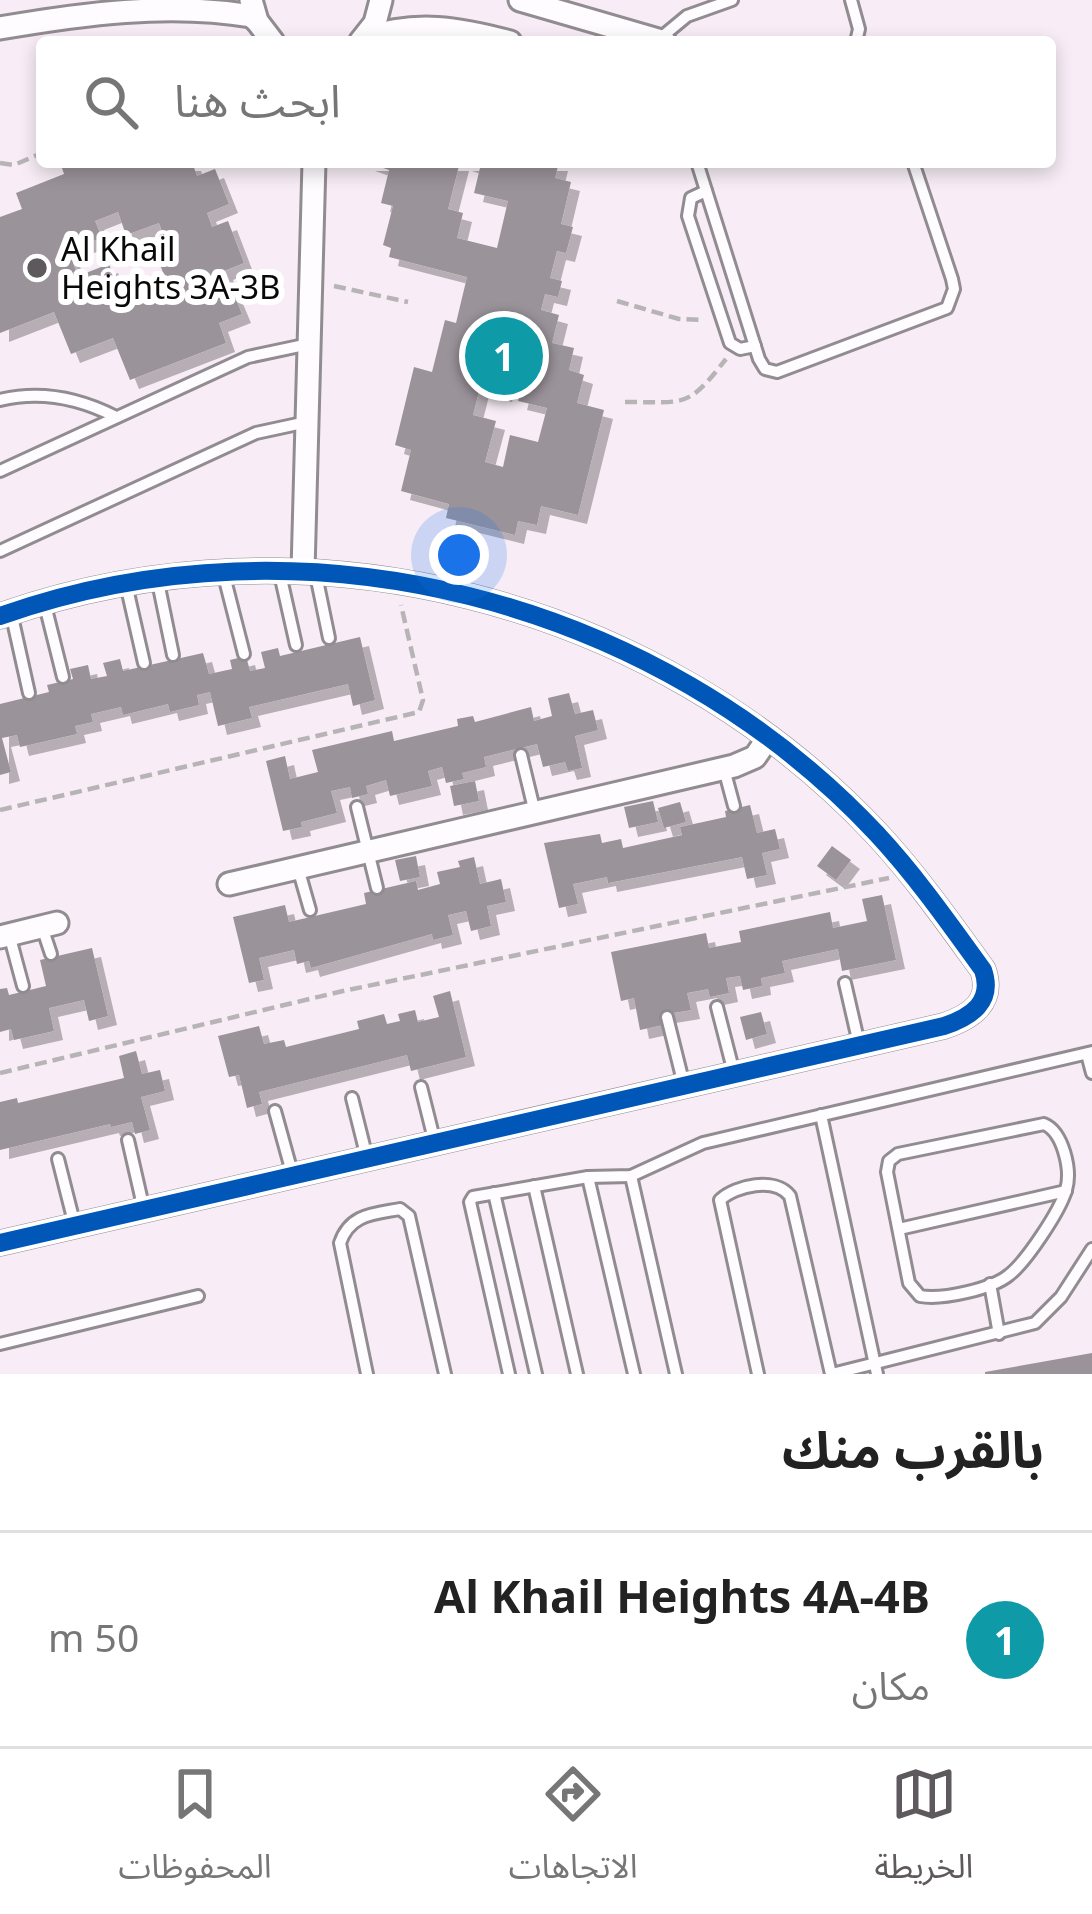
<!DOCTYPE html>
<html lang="ar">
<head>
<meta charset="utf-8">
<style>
	body { margin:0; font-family:Georgia,"Noto Sans Arabic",serif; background:#f6f6f6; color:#222; direction:rtl }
	.you { position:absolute; left:459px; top:555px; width:42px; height:42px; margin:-30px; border:9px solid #fff; border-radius:50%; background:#1a73e8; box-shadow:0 0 0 18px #1a73e833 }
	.badge { display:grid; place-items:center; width:78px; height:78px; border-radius:50%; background:#5d595c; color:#fff; font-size:39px; font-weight:700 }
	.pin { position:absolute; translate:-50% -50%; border:6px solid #fff; box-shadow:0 3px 12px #0006 }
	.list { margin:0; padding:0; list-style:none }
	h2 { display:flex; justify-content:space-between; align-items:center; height:156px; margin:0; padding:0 48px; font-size:51px }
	h2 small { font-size:39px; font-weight:400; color:#767676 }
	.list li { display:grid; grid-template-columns:78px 1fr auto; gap:36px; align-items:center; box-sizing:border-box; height:216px; padding:0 48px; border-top:3px solid #e0e0e0 }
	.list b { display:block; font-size:45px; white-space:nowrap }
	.list p { margin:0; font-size:39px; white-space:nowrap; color:#767676 }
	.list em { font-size:39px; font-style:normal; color:#767676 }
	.icon { flex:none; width:66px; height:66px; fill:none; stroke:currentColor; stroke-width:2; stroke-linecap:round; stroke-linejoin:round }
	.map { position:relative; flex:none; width:1092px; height:1374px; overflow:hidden; direction:ltr }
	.search { position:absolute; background:#fff; box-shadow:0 6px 18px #0003; left:36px; right:36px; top:36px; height:132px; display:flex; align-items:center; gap:30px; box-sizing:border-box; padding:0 42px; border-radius:12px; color:#767676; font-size:45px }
	.sheet { height:372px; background:#fff }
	nav { display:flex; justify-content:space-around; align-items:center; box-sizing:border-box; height:168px; border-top:3px solid #e0e0e0; background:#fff; font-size:33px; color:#767676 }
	nav a { display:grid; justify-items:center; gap:6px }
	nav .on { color:#5d595c }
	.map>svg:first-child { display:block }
</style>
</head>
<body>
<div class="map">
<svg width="1092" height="1374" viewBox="0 0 1092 1374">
	<defs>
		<filter id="shadow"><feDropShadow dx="9" dy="9" stdDeviation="0" flood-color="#0004"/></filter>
	</defs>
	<rect width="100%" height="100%" fill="#f8edf6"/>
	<g fill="#9a939a" fill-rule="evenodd" filter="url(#shadow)">
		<path d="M60,162H192L197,176L215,169L229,204L207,213L212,227L228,221L244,263L224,271L242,314L219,323L226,343L130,380L113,338L71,354L54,312L0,333V217L22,209L16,193L64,174ZM118,212L126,235L159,223L168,247L155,252L164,275L120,292L109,264L78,276L68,250L102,238L95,221Z"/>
		<path d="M366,162H460L448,209L463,213L457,238L497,248L508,201L474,193L480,168L463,162H559L555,178L571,182L561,224L573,227L566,253L557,251L550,278L562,281L558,297L545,294L541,310L559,315L552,343L574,348L569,370L584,375L577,403L604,410L578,515L541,506L537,525L518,521L515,535L446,518L449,504L401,491L411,450L395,445L414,367L432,372L445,320L456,323L467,277L389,257L391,248L383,245L393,206L381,203L389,170ZM509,364L527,368L518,401L547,408L538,442L510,435L503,467L485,462L496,421L473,415L480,387L503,393Z"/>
		<polygon points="360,637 375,700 353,706 348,684 249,707 252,718 218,726 210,692 197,695 199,705 170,712 168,704 123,715 121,707 91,714 93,722 75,726 77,734 20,747 17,735 2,738 11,772 0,775 0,704 49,692 47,685 73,679 70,669 88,665 91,679 107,676 103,663 120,659 123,671 203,653 209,674 232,669 230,660 246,656 250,671 265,668 261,652 278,648 280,656"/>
		<polygon points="569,693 575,714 593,710 598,730 575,736 582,768 568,771 565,762 543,767 537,744 484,757 486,767 462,773 464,779 446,783 442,767 428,771 432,786 390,796 386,780 366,786 368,794 352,798 350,787 331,791 337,813 301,822 302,827 283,831 266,761 285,756 290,779 318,772 312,750 392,731 394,741 458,726 457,719 473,716 475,722 531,707 534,721 552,716 548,698"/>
		<polygon points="475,781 479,801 454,806 450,786"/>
		<polygon points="653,801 658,822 629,828 624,807"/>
		<polygon points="680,802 686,822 664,828 658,808"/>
		<polygon points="750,805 757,833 775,829 780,849 762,853 767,875 747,879 742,857 608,883 607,877 573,884 578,904 559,908 544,843 600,834 602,843 621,839 623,848 682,835 680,827 726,817 725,811"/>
		<polygon points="832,846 851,860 836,880 817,866"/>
		<polygon points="416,856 420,877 400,881 395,860"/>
		<polygon points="474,857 480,884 501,879 506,902 487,906 491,926 471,931 466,911 448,915 453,935 433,940 432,934 311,968 309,961 297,964 294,950 259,958 264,980 249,983 233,917 285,905 289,922 366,904 364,893 416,881 418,890 440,884 437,872 460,867 458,861"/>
		<polygon points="882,895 896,960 842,971 838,949 782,961 785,973 761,978 762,986 743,990 740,976 726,978 729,993 710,997 708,989 687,993 691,1010 661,1015 663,1025 640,1030 634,998 621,1001 611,952 706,933 709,948 741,942 739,931 830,912 833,928 867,921 862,899"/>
		<polygon points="92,948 108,1016 89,1021 84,1000 49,1008 54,1031 14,1040 11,1029 0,1032 0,989 7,988 9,995 46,986 40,960"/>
		<polygon points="450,991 466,1057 411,1071 407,1055 259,1092 262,1104 247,1108 239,1075 229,1077 218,1036 259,1026 264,1044 284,1040 286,1047 359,1029 357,1021 384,1014 387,1024 400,1021 398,1014 415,1010 418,1022 439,1017 433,996"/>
		<polygon points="761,1012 767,1034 746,1040 740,1017"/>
		<polygon points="136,1051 142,1074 160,1070 165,1091 141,1097 150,1130 135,1134 132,1122 111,1127 110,1124 0,1150 0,1102 17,1098 18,1103 124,1078 119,1056"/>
		<polygon points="1092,1353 1092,1374 985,1374 985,1372"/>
	</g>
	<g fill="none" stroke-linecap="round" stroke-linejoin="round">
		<defs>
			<g id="lane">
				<polyline points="851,0 859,29 856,42"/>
				<polyline points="658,40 687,16 732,0"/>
				<polyline points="697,162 759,359 765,369 777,372 947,308 954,289 952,279 913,162"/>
				<polyline points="706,191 691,198 688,216 730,343 740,349 755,346"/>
				<path d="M0,400C41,390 79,398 116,417"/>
				<polyline points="0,471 248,357 309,344"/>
				<polyline points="0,551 256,433 307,422"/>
				<polyline points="223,572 244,654"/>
				<polyline points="280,574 296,645"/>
				<polyline points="316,575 329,638"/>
				<polyline points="158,582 173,655"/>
				<polyline points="126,584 144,663"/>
				<polyline points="45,605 63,677"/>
				<polyline points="11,612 29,693"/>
				<polyline points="521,755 535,813"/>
				<polyline points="724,769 734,806"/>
				<polyline points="357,807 377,888"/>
				<polyline points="298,868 310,910"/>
				<polyline points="42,927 51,954"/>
				<polyline points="9,934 23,986"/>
				<polyline points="845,983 859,1044"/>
				<polyline points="717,1007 734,1073"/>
				<polyline points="667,1017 684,1085"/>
				<polyline points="1087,1054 1092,1073"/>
				<polyline points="421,1087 435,1143"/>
				<polyline points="352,1098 367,1158"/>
				<polyline points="275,1111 293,1176"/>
				<polyline points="821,1115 877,1374"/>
				<path d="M1044,1124C1063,1132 1072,1170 1066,1190C1060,1211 1026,1262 1009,1275C992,1289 942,1300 920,1296L909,1283L887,1172L889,1161L898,1154Z"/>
				<polyline points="128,1140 144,1210"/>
				<polyline points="58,1159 75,1226"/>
				<polyline points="631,1176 676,1374"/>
				<polyline points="588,1177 634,1374"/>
				<polyline points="534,1186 577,1374"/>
				<polyline points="494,1193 536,1374"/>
				<polyline points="899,1229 1066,1191"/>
				<polyline points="990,1284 999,1334"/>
				<polyline points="0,1344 198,1296"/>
				<path d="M367,1374L340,1243C350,1214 373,1214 400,1209L409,1216L445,1374"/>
				<polyline points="509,1374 470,1202 473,1197 588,1177 631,1176 703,1143 1092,1052"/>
				<path d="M758,1374L720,1200C736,1185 775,1177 790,1196L831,1374"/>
				<polyline points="832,1374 1035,1323 1061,1297 1092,1249"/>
			</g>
			<g id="street">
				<polyline points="251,0 257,21 273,42"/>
				<polyline points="520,0 665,42"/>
				<path d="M0,28C82,14 168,2 251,16L257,21"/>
				<path d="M365,38C416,21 459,28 510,42"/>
				<polyline points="360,42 375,23 381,0"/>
				<polyline points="303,571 314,162"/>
				<path d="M0,616C305,508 657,599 877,834C916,876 949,923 983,970C994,1002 971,1017 944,1026L0,1243"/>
				<polyline points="229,884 734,766 755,757 768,738"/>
				<polyline points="0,937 57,923"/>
			</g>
		</defs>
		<use href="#lane" stroke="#918c90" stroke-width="16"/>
		<use href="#street" stroke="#918c90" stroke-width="27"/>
		<g stroke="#b6b4b5" stroke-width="4.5" stroke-dasharray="12 6" stroke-linecap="butt">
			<polyline points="0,163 14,165 42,153"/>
			<polyline points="334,286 408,302"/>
			<polyline points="617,301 679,319 704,320"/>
			<path d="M625,402C686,402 687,409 726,359"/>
			<polyline points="0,810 419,712 423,700 401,605"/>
			<polyline points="0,1073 343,991 889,878"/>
		</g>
		<use href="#lane" stroke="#fefcfe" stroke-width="10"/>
		<use href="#street" stroke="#fefcfe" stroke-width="21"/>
		<defs>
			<path id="cycleway" d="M0,616C305,508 657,599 877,834C916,876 949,923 983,970C994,1002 971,1017 944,1026L0,1243"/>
		</defs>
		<use href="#cycleway" stroke="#fff" stroke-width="26"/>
		<use href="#cycleway" stroke="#0057b8" stroke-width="18"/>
	</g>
	<circle fill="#5d595c" stroke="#fff" stroke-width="4.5" cx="37" cy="268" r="12"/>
	<g text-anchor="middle" stroke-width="12" stroke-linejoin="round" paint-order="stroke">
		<g font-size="33" fill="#090909" stroke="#fff" text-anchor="start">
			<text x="61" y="261">Al Khail<tspan x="61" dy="38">Heights 3A-3B</tspan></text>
		</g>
	</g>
</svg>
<div class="you"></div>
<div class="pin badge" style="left:504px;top:356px;background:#0f9aa8">1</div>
<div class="search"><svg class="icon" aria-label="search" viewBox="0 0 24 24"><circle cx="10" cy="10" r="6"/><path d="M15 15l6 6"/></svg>ابحث هنا</div>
</div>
<section class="sheet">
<h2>بالقرب منك<small></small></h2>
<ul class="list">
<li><span class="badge" style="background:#0f9aa8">1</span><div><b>Al Khail Heights 4A-4B</b><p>مكان</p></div><em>50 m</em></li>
</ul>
</section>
<nav>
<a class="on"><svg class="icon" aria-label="map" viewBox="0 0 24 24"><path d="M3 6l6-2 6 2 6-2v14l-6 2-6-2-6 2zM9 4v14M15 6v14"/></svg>الخريطة</a>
<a><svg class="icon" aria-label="directions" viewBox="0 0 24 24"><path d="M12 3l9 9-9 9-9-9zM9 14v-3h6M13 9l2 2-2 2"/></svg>الاتجاهات</a>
<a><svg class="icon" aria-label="saved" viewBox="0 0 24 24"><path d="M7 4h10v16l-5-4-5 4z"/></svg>المحفوظات</a>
</nav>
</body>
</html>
